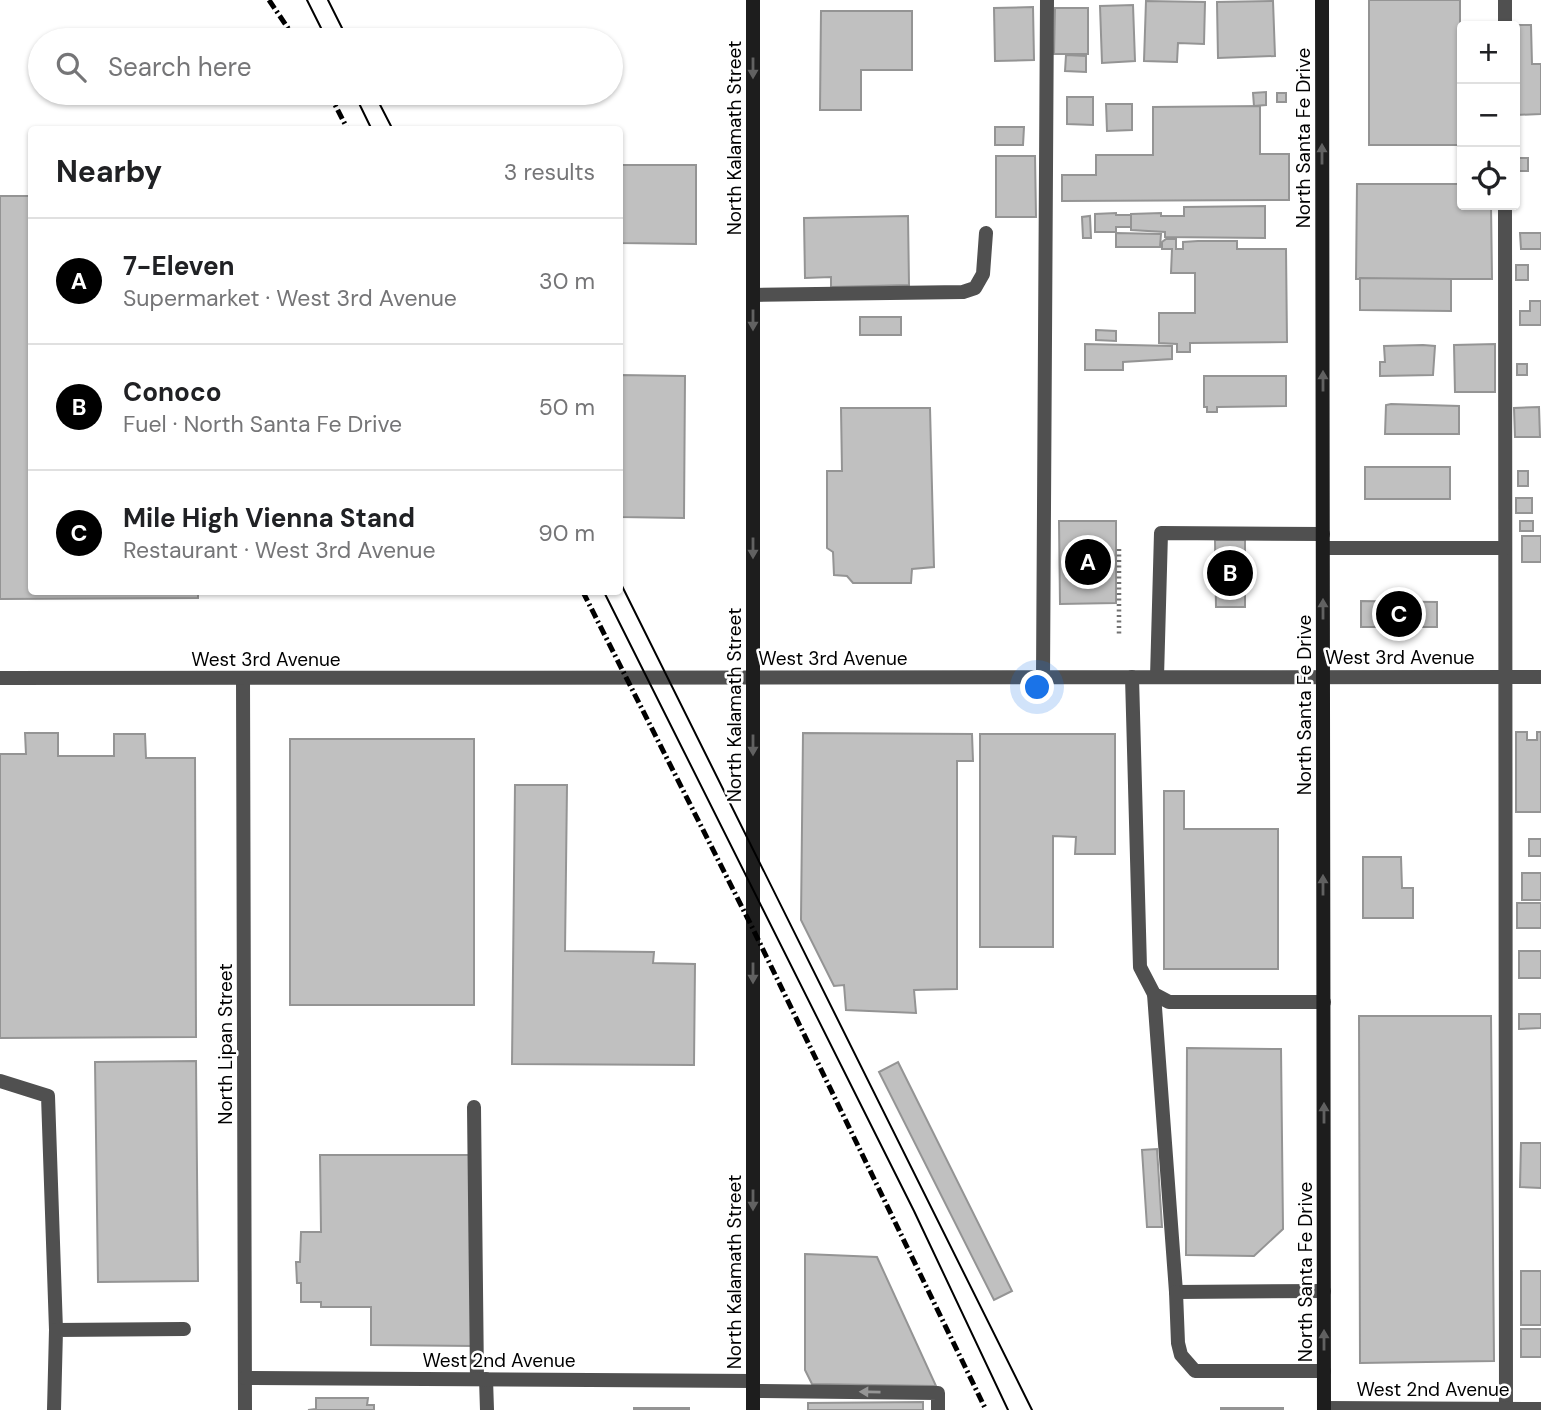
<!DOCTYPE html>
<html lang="en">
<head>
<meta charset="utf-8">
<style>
	body { margin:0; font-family:"DM Sans",sans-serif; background:#f6f6f6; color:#202124 }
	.controls { position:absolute; right:21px; top:21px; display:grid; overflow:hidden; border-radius:7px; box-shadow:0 2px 5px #0004 }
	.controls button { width:63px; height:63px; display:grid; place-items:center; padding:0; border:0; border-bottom:2px solid #e0e0e0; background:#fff; color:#202124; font:35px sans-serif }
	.you { position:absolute; left:1038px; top:688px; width:24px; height:24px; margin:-18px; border:5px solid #fff; border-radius:50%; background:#1a73e8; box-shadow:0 0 0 10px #1a73e833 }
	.badge { display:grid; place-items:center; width:46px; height:46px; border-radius:50%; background:#000; color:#fff; font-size:23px; font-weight:700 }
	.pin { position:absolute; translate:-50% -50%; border:4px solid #fff; box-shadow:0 2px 7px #0006 }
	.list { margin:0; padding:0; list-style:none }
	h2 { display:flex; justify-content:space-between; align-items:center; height:91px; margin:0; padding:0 28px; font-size:30px }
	h2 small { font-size:23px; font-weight:400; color:#757577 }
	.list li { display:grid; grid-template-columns:46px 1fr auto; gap:21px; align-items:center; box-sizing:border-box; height:126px; padding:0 28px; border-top:2px solid #e0e0e0 }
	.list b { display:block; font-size:26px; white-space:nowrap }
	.list p { margin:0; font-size:23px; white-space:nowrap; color:#757577 }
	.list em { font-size:23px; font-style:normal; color:#757577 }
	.icon { flex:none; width:38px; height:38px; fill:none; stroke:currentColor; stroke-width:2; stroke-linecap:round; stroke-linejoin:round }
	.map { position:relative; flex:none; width:1541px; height:1410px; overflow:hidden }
	.search { position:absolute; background:#fff; box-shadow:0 2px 5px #0004; left:28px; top:28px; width:595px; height:77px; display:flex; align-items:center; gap:18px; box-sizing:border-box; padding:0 24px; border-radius:38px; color:#757577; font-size:26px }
	.panel { position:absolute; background:#fff; box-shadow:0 2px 5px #0004; left:28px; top:126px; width:595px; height:469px; border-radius:7px }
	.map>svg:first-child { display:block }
</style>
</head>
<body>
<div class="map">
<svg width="1541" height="1410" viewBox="0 0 1541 1410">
	<rect width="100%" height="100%" fill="#fff"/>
	<g fill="#c0c0c0" stroke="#949494" stroke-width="2">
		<rect x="1369" y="0" width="91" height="145"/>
		<polygon points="1146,1 1205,2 1204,44 1178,43 1177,62 1144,61"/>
		<polygon points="1273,1 1275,56 1218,58 1217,2"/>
		<polygon points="1133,5 1135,61 1102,63 1100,6"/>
		<polygon points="1033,7 1034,60 995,61 994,8"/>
		<polygon points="1055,8 1088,8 1088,54 1054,54"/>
		<polygon points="821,11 912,11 912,70 861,70 861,110 820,110"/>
		<polygon points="1512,25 1531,25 1532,64 1541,64 1541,114 1515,115 1515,26"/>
		<polygon points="1066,55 1086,56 1086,72 1065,71"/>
		<polygon points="1266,92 1266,105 1254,106 1253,93"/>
		<rect x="1277" y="93" width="9" height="9"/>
		<polygon points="1067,97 1093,97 1093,125 1067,124"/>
		<polygon points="1106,104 1132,104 1132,130 1107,131"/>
		<polygon points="1260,106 1260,154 1289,154 1289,200 1062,201 1062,175 1096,175 1096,155 1153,155 1153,107"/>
		<polygon points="995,127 1024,127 1023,145 995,145"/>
		<polygon points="996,156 1035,156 1036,217 996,217"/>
		<rect x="1517" y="158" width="11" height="13"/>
		<polygon points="620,165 696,165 696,244 620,243"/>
		<polygon points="1357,184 1462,184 1462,205 1491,205 1492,279 1356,279"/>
		<polygon points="0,196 32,196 32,592 198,592 198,598 0,599"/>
		<polygon points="1265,206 1265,238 1165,237 1165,232 1131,230 1131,214 1161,213 1161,216 1184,216 1184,207"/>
		<polygon points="1116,213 1116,215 1131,215 1131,227 1116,227 1116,232 1095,232 1095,214"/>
		<polygon points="908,216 909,285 831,287 831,277 805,278 804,218"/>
		<polygon points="1090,216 1091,238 1083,238 1082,217"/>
		<polygon points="1116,233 1161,234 1160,247 1116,247"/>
		<polygon points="1520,233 1541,233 1541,249 1521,249"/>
		<polygon points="1166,239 1176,239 1176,249 1183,249 1183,242 1198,241 1237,241 1237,249 1286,249 1287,342 1190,343 1190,352 1177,352 1177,344 1159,343 1159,313 1195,313 1195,273 1171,273 1172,249 1162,249 1162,242"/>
		<rect x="1516" y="265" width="12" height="15"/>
		<polygon points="1360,278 1451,279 1451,311 1360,310"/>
		<polygon points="1530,301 1541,301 1541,325 1520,325 1520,311 1530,311"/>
		<rect x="860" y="317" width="41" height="18"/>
		<polygon points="1096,330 1116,331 1116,341 1096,340"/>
		<polygon points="1085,344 1172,346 1172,359 1123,362 1123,370 1085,370"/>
		<polygon points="1495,344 1495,392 1455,392 1454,345"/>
		<polygon points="1423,345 1435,346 1433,375 1380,376 1380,362 1385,362 1384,346"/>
		<rect x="1517" y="364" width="10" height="11"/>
		<polygon points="620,375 685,376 684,518 620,517"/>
		<polygon points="1204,376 1286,376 1286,406 1217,407 1217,412 1207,412 1207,407 1204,407"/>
		<polygon points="1391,404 1459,406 1459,434 1385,434 1386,405"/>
		<polygon points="1539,407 1540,437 1515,437 1514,408"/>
		<polygon points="841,408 930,408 934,567 912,569 911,583 853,583 847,576 834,575 833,552 827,548 827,471 842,471"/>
		<rect x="1365" y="467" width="85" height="32"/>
		<rect x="1518" y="471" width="10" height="15"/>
		<rect x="1516" y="498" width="16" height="15"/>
		<polygon points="1059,521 1116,521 1116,603 1060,604"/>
		<rect x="1520" y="521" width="13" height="10"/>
		<rect x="1522" y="536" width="19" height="26"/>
		<polygon points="1215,540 1245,540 1245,607 1216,607"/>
		<polygon points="1361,601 1437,602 1437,627 1361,627"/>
		<polygon points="1516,732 1527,732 1527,740 1537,740 1537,732 1541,732 1541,812 1516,812"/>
		<polygon points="25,733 58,733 58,756 114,756 114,734 145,734 146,758 195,758 196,1037 0,1038 0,754 26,754"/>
		<polygon points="803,733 972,734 973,761 957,761 957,989 914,990 916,1013 846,1010 844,985 834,986 801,920"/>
		<polygon points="980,734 1115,734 1115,854 1075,854 1076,837 1053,836 1053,947 980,947"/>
		<rect x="290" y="739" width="184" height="266"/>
		<polygon points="515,785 567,785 565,951 654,952 653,963 695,964 694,1065 512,1064"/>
		<polygon points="1164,791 1184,791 1184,829 1278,829 1278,969 1164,969"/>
		<rect x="1529" y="839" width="12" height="17"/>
		<polygon points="1363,857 1401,857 1402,888 1413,888 1413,918 1363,918"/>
		<rect x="1522" y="873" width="19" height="27"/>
		<rect x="1517" y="903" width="24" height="25"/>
		<rect x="1519" y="951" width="22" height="27"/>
		<polygon points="1519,1014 1541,1014 1541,1028 1519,1029"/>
		<polygon points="1359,1016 1491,1016 1494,1361 1360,1363"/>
		<polygon points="1187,1048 1281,1049 1283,1229 1254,1256 1186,1255"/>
		<polygon points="196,1061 198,1281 98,1282 95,1062"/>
		<polygon points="898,1062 1012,1291 994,1300 879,1072"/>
		<polygon points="1521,1143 1541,1143 1541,1188 1520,1187"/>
		<polygon points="1157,1149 1162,1227 1147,1227 1142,1150"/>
		<polygon points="320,1155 474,1155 475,1346 371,1345 371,1307 321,1307 321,1302 301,1302 301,1283 297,1283 296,1262 300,1262 301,1232 321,1232"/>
		<polygon points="805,1254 877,1257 936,1386 812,1384 805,1370"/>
		<rect x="1521" y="1271" width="20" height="54"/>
		<rect x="1521" y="1329" width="20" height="28"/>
		<polygon points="316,1398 368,1398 367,1405 374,1405 374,1410 308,1410 316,1409"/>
		<polygon points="923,1402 923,1410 808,1410 808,1403"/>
		<rect x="634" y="1408" width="55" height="2"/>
		<rect x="1221" y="1408" width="62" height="2"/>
	</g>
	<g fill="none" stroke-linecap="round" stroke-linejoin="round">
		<polyline stroke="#727272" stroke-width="4.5" stroke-dasharray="2 3.5" stroke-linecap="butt" points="1119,549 1119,635"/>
		<g stroke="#505050" stroke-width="14">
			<polyline points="1505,0 1505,26"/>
			<polyline points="1505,205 1506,1410"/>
			<polyline points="753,295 963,292 975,288 983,274 986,233"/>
			<polyline points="1323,548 1505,548"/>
			<polyline points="1043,677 1047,0"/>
			<polyline points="1132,677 1140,967 1154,994 1169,1002 1324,1002"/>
			<polyline points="1157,677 1161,533 1323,534"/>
			<polyline points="1154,994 1176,1292 1324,1291"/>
			<polyline points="0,1081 48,1096 56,1330"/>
			<polyline points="474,1107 477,1379"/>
			<polyline points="1176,1292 1178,1343 1181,1355 1195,1371 1324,1371"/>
			<polyline points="486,1379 487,1410"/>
			<polyline points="753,1391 938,1393 938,1410"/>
			<polyline points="54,1410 56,1330 184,1329"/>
		</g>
		<g stroke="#505050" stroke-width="14">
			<polyline points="243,678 245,1410"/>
			<polyline points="245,1378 753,1381"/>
			<polyline points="1324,1408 1541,1409"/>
		</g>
		<polyline stroke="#505050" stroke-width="14" points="0,678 1541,677"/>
		<g stroke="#1d1d1d" stroke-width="14">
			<polyline points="753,0 753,1410"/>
			<polyline points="1322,0 1324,1410"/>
		</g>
		<g stroke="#000" stroke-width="2">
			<polyline points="307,0 327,40"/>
			<polyline points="328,0 348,40"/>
			<polyline points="354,93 372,130"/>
			<polyline points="374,93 393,130"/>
			<polyline points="620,582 1032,1410"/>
			<polyline points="604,592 914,1211 1008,1410"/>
		</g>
		<g stroke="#000" stroke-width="5" stroke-dasharray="10 3.5 2 3.5" stroke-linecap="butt">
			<polyline points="269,0 296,40"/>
			<polyline points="329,93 348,130"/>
			<polyline points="583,592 753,929 986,1410"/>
		</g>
	</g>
	<defs><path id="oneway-solid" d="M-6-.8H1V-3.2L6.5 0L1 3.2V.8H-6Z" transform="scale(1.75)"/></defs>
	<g fill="#616161">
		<use href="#oneway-solid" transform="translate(753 68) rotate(90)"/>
		<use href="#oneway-solid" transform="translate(1322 154) rotate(-90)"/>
		<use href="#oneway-solid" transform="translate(753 320) rotate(90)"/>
		<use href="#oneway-solid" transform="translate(1323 381) rotate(-90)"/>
		<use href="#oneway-solid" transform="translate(753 548) rotate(90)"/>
		<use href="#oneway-solid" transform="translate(1323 609) rotate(-90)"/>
		<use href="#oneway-solid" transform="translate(753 745) rotate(90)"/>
		<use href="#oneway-solid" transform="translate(1323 885) rotate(-90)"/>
		<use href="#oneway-solid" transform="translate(753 973) rotate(90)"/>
		<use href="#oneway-solid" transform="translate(1324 1113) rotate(-90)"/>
		<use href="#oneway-solid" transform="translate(753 1200) rotate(90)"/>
		<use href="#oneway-solid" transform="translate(1324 1340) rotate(-90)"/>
	</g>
	<use fill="#969696" href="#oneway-solid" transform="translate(870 1392) rotate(-179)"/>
	<g text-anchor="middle" stroke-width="5" stroke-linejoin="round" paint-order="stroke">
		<g font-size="19" fill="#000" stroke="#fff">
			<text transform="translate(734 138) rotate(-90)" y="7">North Kalamath Street</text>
			<text transform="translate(1303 138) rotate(-90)" y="7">North Santa Fe Drive</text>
			<text x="1400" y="664">West 3rd Avenue</text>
			<text x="833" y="665">West 3rd Avenue</text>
			<text x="266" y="666">West 3rd Avenue</text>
			<text transform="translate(734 705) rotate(-90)" y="7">North Kalamath Street</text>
			<text transform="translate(1304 705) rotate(-90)" y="7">North Santa Fe Drive</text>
			<text transform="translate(225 1044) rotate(-90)" y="7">North Lipan Street</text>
			<text transform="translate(734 1272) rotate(-90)" y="7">North Kalamath Street</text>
			<text transform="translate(1305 1272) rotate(-90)" y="7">North Santa Fe Drive</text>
			<text x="499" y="1367">West 2nd Avenue</text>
			<text x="1433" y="1396">West 2nd Avenue</text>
		</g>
	</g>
</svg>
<div class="controls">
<button>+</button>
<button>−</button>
<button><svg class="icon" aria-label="locate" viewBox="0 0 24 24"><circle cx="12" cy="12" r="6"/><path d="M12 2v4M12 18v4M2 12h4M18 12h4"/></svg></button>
</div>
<div class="you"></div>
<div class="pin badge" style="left:1088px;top:562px">A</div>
<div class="pin badge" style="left:1230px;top:573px">B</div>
<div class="pin badge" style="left:1399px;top:614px">C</div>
<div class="search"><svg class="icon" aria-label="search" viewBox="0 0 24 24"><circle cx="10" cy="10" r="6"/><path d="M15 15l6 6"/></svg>Search here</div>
<section class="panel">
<h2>Nearby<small>3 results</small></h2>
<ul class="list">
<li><span class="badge">A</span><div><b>7-Eleven</b><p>Supermarket · West 3rd Avenue</p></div><em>30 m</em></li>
<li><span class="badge">B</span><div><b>Conoco</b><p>Fuel · North Santa Fe Drive</p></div><em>50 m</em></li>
<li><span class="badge">C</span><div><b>Mile High Vienna Stand</b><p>Restaurant · West 3rd Avenue</p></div><em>90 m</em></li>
</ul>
</section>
</div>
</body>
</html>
